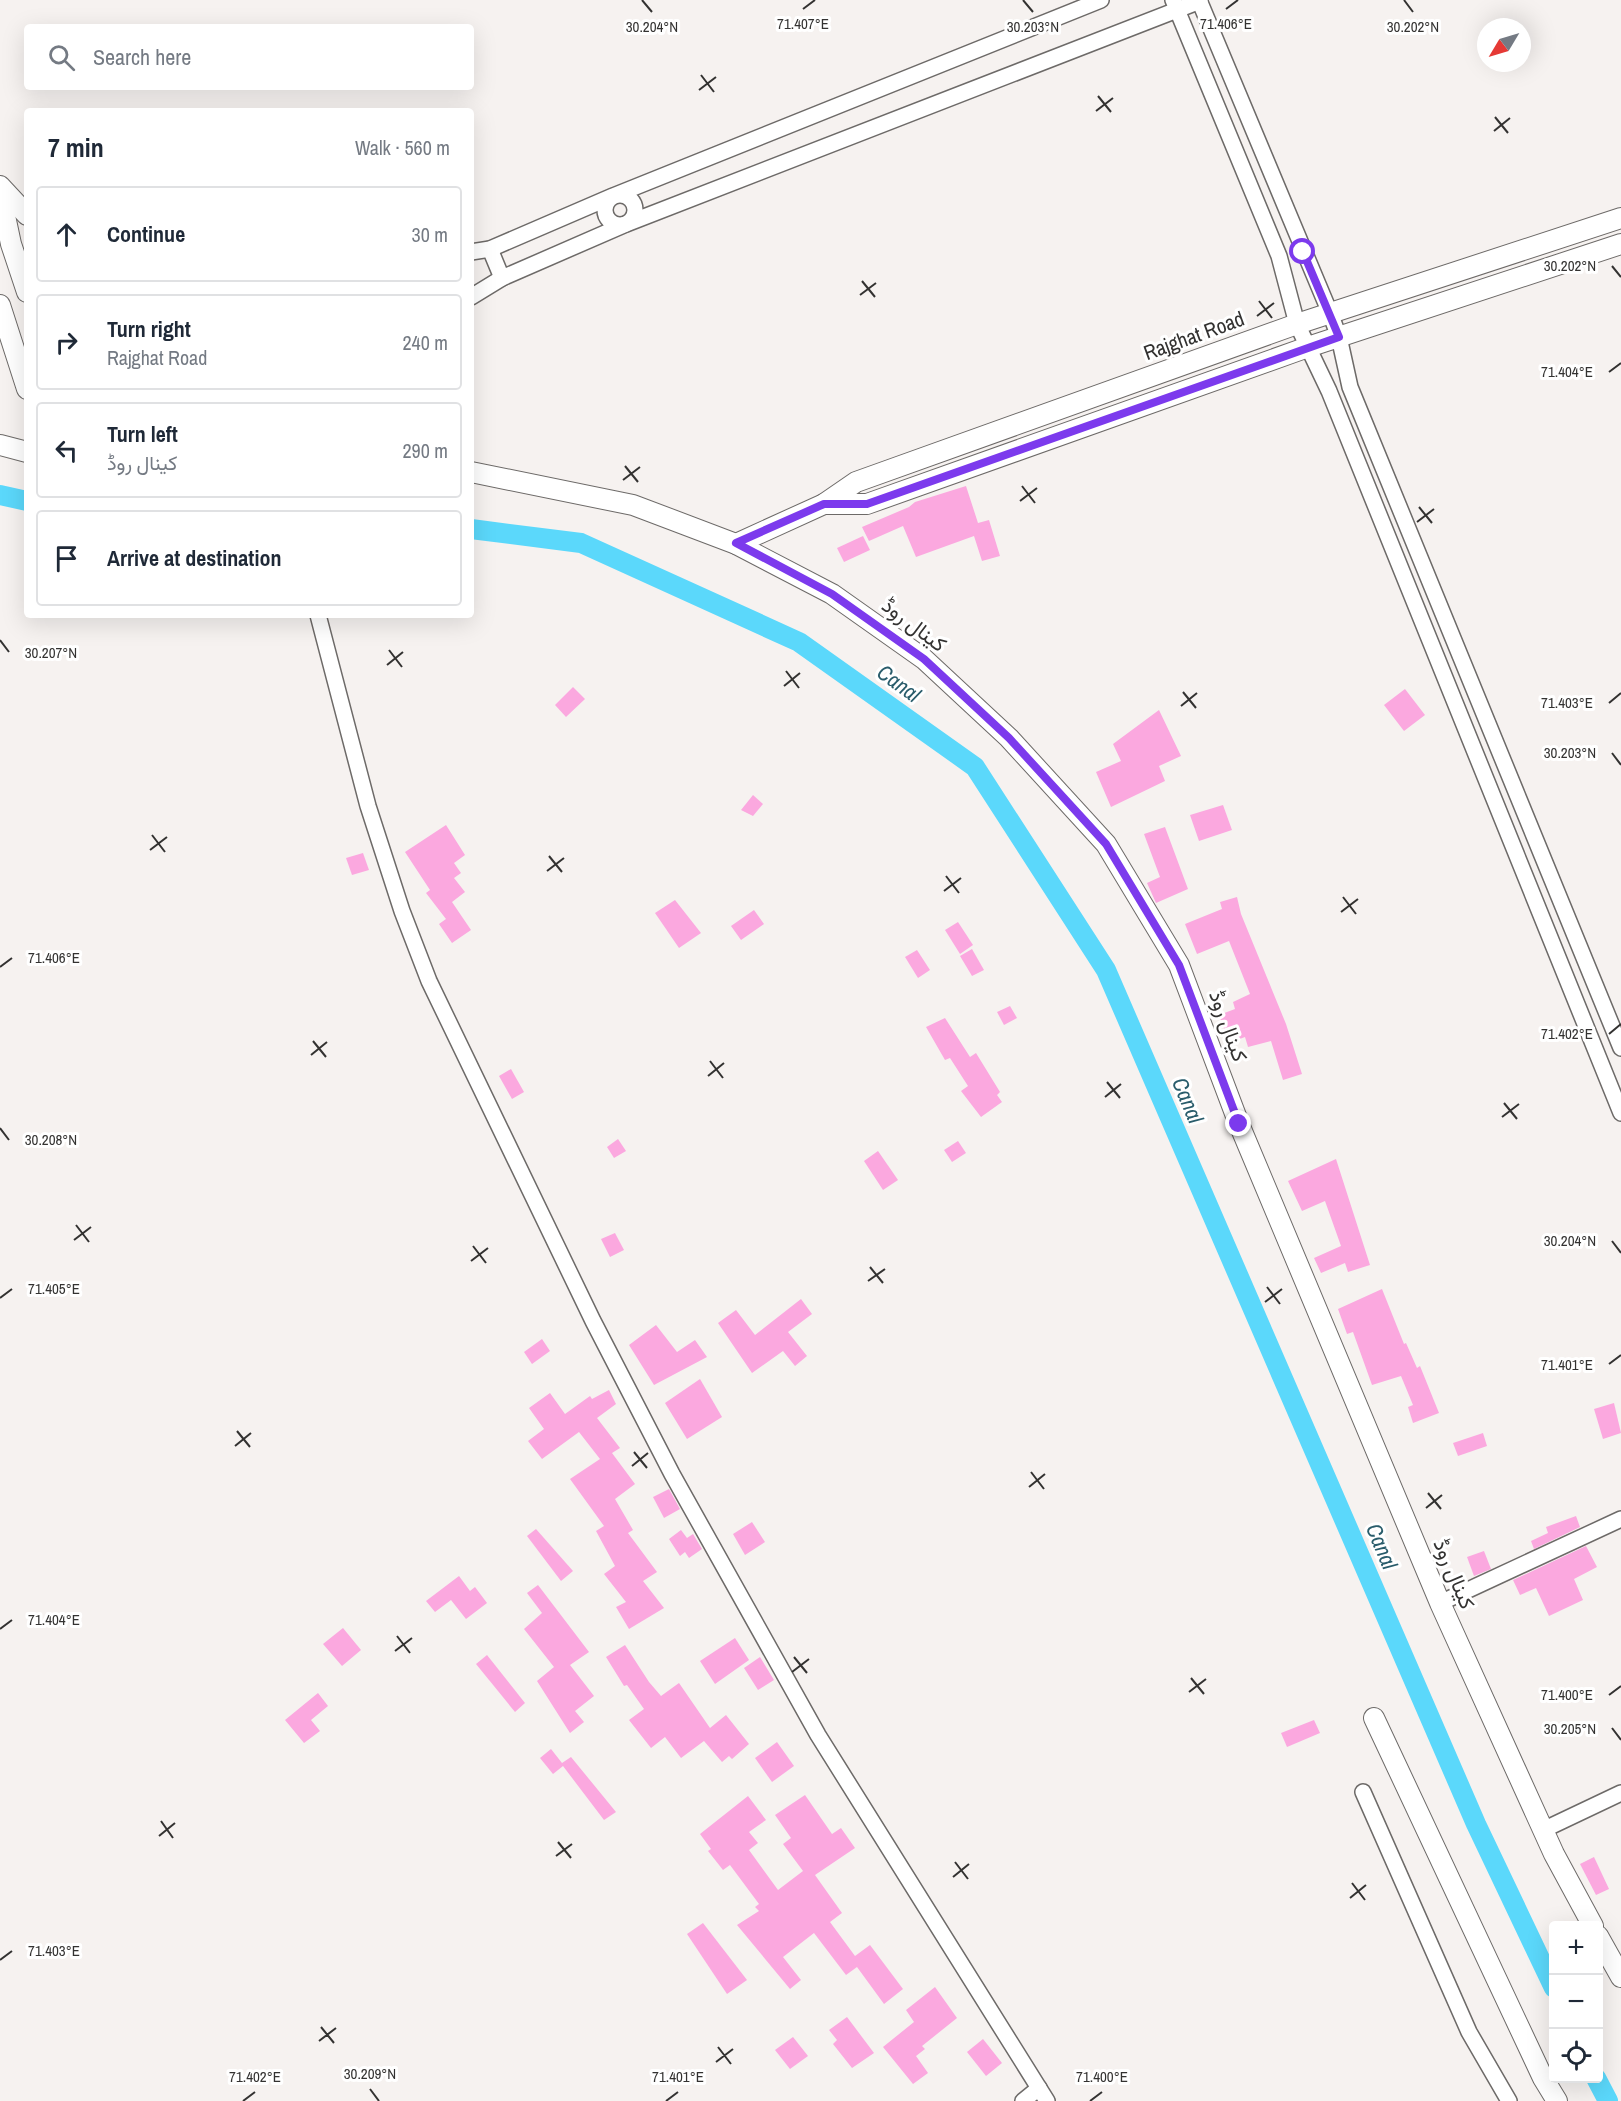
<!DOCTYPE html>
<html lang="en">
<head>
<meta charset="utf-8">
<style>
	body { margin:0; font-family:"Archivo Narrow",Vazirmatn,sans-serif; background:#f6f6f7; color:#1f2937 }
	.controls { position:absolute; right:18px; bottom:18px; display:grid; overflow:hidden; border-radius:6px; box-shadow:0 6px 24px #0002 }
	.controls button { width:54px; height:54px; display:grid; place-items:center; padding:0; border:0; border-bottom:2px solid #e0e1e3; background:#fff; color:#1f2937; font:30px sans-serif }
	.compass { position:absolute; left:1477px; top:18px; width:54px; height:54px; border-radius:50%; background:#fff; box-shadow:0 6px 24px #0002; rotate:232deg }
	.stop { position:absolute; width:18px; height:18px; margin:-14px; border:4px solid #7c3aed; border-radius:50%; background:#fff }
	.stop.end { background:#7c3aed; border-color:#fff; box-shadow:0 2px 6px #0008 }
	.list { margin:0; padding:0; list-style:none }
	h2 { display:flex; justify-content:space-between; align-items:center; height:78px; margin:0; padding:0 24px; font-size:26px }
	h2 small { font-size:20px; font-weight:400; color:#747a83 }
	.list li { display:grid; grid-template-columns:39px 1fr auto; gap:18px; align-items:center; box-sizing:border-box; height:96px; margin:0 12px 12px; padding:0 12px; border:2px solid #e0e1e3; border-radius:6px }
	.list b { display:block; font-size:22px; white-space:nowrap }
	.list p { margin:0; font-size:20px; white-space:nowrap; color:#747a83 }
	.list em { font-size:20px; font-style:normal; color:#747a83 }
	.icon { flex:none; width:33px; height:33px; fill:none; stroke:currentColor; stroke-width:2; stroke-linecap:round; stroke-linejoin:round }
	.map { position:relative; flex:none; width:1621px; height:2101px; overflow:hidden }
	.search { position:absolute; background:#fff; box-shadow:0 6px 24px #0002; left:24px; top:24px; width:450px; height:66px; display:flex; align-items:center; gap:15px; box-sizing:border-box; padding:0 21px; border-radius:6px; color:#747a83; font-size:22px }
	.panel { position:absolute; background:#fff; box-shadow:0 6px 24px #0002; left:24px; top:108px; width:450px; height:510px; border-radius:6px }
	.map>svg:first-child { display:block }
</style>
</head>
<body>
<div class="map">
<svg width="1621" height="2101" viewBox="0 0 1621 2101">
	<rect width="100%" height="100%" fill="#f6f2f0"/>
	<g fill="none" stroke-linecap="round" stroke-linejoin="round">
		<g stroke="#5bd8fb" stroke-width="20">
			<polyline points="0,495 27,501"/>
			<polyline points="471,529 581,543 799,642 975,767 1106,970 1476,1824 1554,1988"/>
			<polyline points="1596,2078 1608,2101"/>
		</g>
	</g>
	<g fill="#fba8df">
		<polygon points="966,486 978,523 989,520 1000,556 982,561 974,536 916,557 903,526 869,541 862,527 909,507 915,502"/>
		<polygon points="863,536 870,550 844,562 837,548"/>
		<polygon points="573,687 585,699 566,717 555,705"/>
		<polygon points="1405,689 1425,715 1404,731 1384,705"/>
		<polygon points="1159,710 1181,756 1159,766 1165,781 1111,807 1096,772 1121,761 1113,744"/>
		<polygon points="753,795 763,804 753,816 741,810"/>
		<polygon points="1223,805 1232,830 1199,841 1190,815"/>
		<polygon points="446,825 465,855 454,863 461,873 454,878 465,892 452,902 471,930 452,943 439,924 446,919 426,893 430,890 405,852"/>
		<polygon points="1165,827 1188,889 1156,903 1147,883 1160,877 1144,834"/>
		<polygon points="363,853 369,870 352,875 346,858"/>
		<polygon points="1237,897 1241,914 1286,1024 1302,1074 1283,1080 1271,1041 1248,1047 1245,1037 1229,1043 1219,1015 1235,1009 1233,1002 1250,994 1229,941 1197,954 1185,924 1222,909 1220,902"/>
		<polygon points="675,900 701,933 679,948 655,913"/>
		<polygon points="754,910 764,924 741,940 731,926"/>
		<polygon points="958,922 973,945 960,954 945,930"/>
		<polygon points="972,949 984,970 972,976 960,956"/>
		<polygon points="917,950 930,970 918,978 905,957"/>
		<polygon points="1010,1006 1017,1018 1004,1025 997,1012"/>
		<polygon points="945,1018 970,1057 976,1053 1000,1092 997,1095 1002,1102 981,1117 961,1091 968,1086 950,1058 945,1060 926,1027"/>
		<polygon points="511,1069 524,1092 512,1099 499,1076"/>
		<polygon points="618,1139 626,1151 614,1158 607,1147"/>
		<polygon points="958,1141 966,1153 952,1162 944,1150"/>
		<polygon points="878,1151 898,1180 883,1190 864,1161"/>
		<polygon points="1336,1159 1370,1265 1348,1272 1345,1263 1321,1273 1314,1258 1341,1246 1325,1201 1302,1211 1288,1181"/>
		<polygon points="615,1233 624,1250 610,1257 601,1239"/>
		<polygon points="1382,1289 1404,1344 1406,1343 1417,1368 1420,1366 1439,1413 1413,1423 1408,1407 1413,1405 1401,1376 1372,1385 1353,1332 1347,1334 1338,1309"/>
		<polygon points="801,1299 812,1314 788,1332 807,1356 795,1366 783,1351 752,1373 718,1323 736,1310 755,1335"/>
		<polygon points="656,1325 677,1352 695,1340 707,1357 654,1385 629,1345"/>
		<polygon points="542,1339 550,1351 532,1364 524,1352"/>
		<polygon points="700,1379 722,1417 687,1439 665,1403"/>
		<polygon points="609,1390 616,1404 597,1418 620,1448 612,1453 635,1484 615,1499 633,1530 628,1533 657,1572 643,1581 664,1608 629,1629 616,1607 626,1602 604,1574 615,1566 596,1531 604,1526 570,1479 600,1459 579,1432 542,1459 528,1441 544,1429 529,1408 550,1393 565,1414 590,1396 592,1399"/>
		<polygon points="1614,1403 1621,1433 1603,1439 1594,1409"/>
		<polygon points="1483,1433 1487,1446 1458,1456 1453,1443"/>
		<polygon points="669,1489 680,1509 664,1518 653,1497"/>
		<polygon points="1576,1516 1580,1527 1534,1549 1531,1541 1548,1533 1546,1527"/>
		<polygon points="752,1522 765,1542 745,1555 733,1534"/>
		<polygon points="536,1529 573,1571 561,1581 527,1536"/>
		<polygon points="681,1530 687,1538 693,1534 702,1549 689,1558 685,1552 680,1556 669,1539"/>
		<polygon points="1586,1546 1597,1567 1574,1579 1583,1600 1549,1616 1536,1588 1520,1595 1513,1580"/>
		<polygon points="1484,1551 1491,1569 1474,1576 1467,1557"/>
		<polygon points="459,1576 470,1591 475,1587 487,1603 466,1619 451,1600 435,1612 426,1601"/>
		<polygon points="538,1585 589,1652 570,1665 594,1696 575,1711 584,1722 570,1733 537,1681 554,1667 524,1629 542,1613 527,1593"/>
		<polygon points="343,1628 361,1650 342,1666 323,1644"/>
		<polygon points="735,1638 749,1660 715,1684 700,1661"/>
		<polygon points="625,1645 649,1682 661,1696 679,1683 710,1728 726,1715 749,1744 732,1759 729,1756 722,1762 704,1741 681,1758 665,1737 651,1748 629,1720 644,1709 627,1685 624,1686 606,1657"/>
		<polygon points="487,1655 525,1703 515,1712 476,1664"/>
		<polygon points="760,1657 774,1680 758,1690 744,1668"/>
		<polygon points="318,1693 328,1706 311,1720 320,1731 304,1743 285,1720"/>
		<polygon points="1314,1720 1320,1733 1287,1747 1281,1733"/>
		<polygon points="777,1742 794,1766 772,1782 755,1758"/>
		<polygon points="551,1749 562,1763 571,1757 616,1812 604,1820 563,1766 553,1774 540,1758"/>
		<polygon points="805,1795 832,1834 841,1828 855,1848 815,1875 842,1913 830,1922 855,1956 870,1945 903,1989 884,2004 857,1967 846,1975 814,1933 783,1957 801,1980 790,1989 737,1925 759,1911 755,1907 759,1904 730,1865 723,1870 708,1851 711,1849 700,1834 748,1796 766,1820 749,1832 758,1843 749,1850 778,1890 803,1871 783,1844 791,1838 775,1815"/>
		<polygon points="1594,1857 1609,1889 1596,1895 1580,1864"/>
		<polygon points="703,1923 747,1980 727,1994 687,1934"/>
		<polygon points="935,1987 957,2018 922,2046 925,2049 916,2056 928,2073 913,2084 883,2047 914,2022 906,2010"/>
		<polygon points="847,2017 874,2053 852,2068 833,2044 837,2040 829,2030"/>
		<polygon points="793,2037 808,2056 790,2069 775,2050"/>
		<polygon points="983,2039 1002,2063 986,2076 967,2052"/>
	</g>
	<g fill="none" stroke-linecap="round" stroke-linejoin="round">
		<defs>
			<g id="minor">
				<polyline points="1173,0 1279,256 1297,324 1329,391 1621,1113"/>
				<polyline points="1199,0 1330,313 1339,337 1350,387 1621,1048"/>
				<circle cx="620" cy="210" r="15"/>
				<polyline points="490,249 502,278"/>
				<polyline points="471,252 490,249 613,196 1101,0"/>
				<polyline points="471,297 502,278 626,224 1200,1"/>
				<polyline points="318,615 368,806 402,911 429,981 593,1321 672,1474 818,1735 1047,2101"/>
				<polyline points="1440,1603 1621,1519"/>
				<polyline points="1363,1792 1469,2032 1509,2101"/>
				<polyline points="1543,1830 1621,1793"/>
				<polyline points="1023,2101 1039,2088"/>
			</g>
			<g id="tertiary">
				<polyline points="0,186 27,215"/>
				<polyline points="0,192 11,244 27,292"/>
				<polyline points="0,305 27,389"/>
				<polyline points="0,445 27,452"/>
				<polyline points="471,472 633,505 736,544 832,594 924,659 1009,738 1106,844 1179,965 1239,1124 1440,1603 1554,1854 1593,1926"/>
				<polyline points="824,504 867,504 1308,347 1621,244"/>
				<polyline points="736,544 824,504 856,482 1297,324 1621,218"/>
				<polyline points="1374,1718 1543,2078 1557,2101"/>
				<polyline points="1598,1936 1621,1977"/>
			</g>
		</defs>
		<use href="#minor" stroke="#6d6a68" stroke-width="18"/>
		<use href="#tertiary" stroke="#6d6a68" stroke-width="22"/>
		<use href="#minor" stroke="#fff" stroke-width="15"/>
		<use href="#tertiary" stroke="#fff" stroke-width="20"/>
	</g>
	<g fill="none" stroke-linecap="round" stroke-linejoin="round">
		<polyline stroke="#7c3aed" stroke-width="8" points="1239,1124 1179,965 1106,844 1009,738 924,659 832,594 736,543 824,504 867,504 1339,337 1303,252"/>
	</g>
	<path fill="none" stroke="#333231" stroke-width="2" d="M642,0L652,12M1023,0L1033,12M1404,0L1413,12M803,9L815,0M1226,9L1238,0M701,75L714,92M699,90L716,77M1098,96L1111,112M1096,111L1113,98M1495,117L1508,133M1494,131L1510,118M1612,266L1621,277M862,281L875,297M860,295L876,283M1259,301L1272,318M1257,316L1274,303M1609,372L1621,363M625,466L638,482M623,480L640,467M1022,486L1035,503M1020,501L1037,488M1419,507L1432,523M1417,522L1434,509M0,640L9,652M389,650L402,667M387,665L403,652M786,671L799,688M784,686L800,673M1183,692L1196,708M1609,703L1621,693M1181,706L1197,693M1612,753L1621,765M152,835L165,852M150,850L167,837M549,856L562,872M547,871L564,858M946,876L959,893M944,891L961,878M1343,897L1356,914M1341,912L1358,899M0,967L12,958M1609,1034L1621,1024M313,1041L326,1057M311,1055L327,1042M710,1061L723,1078M708,1076L724,1063M1107,1082L1120,1098M1105,1097L1121,1084M1504,1103L1517,1119M1502,1117L1519,1104M0,1128L9,1140M76,1225L89,1242M74,1240L91,1227M1612,1241L1621,1253M473,1246L486,1263M471,1261L488,1248M870,1267L883,1283M868,1281L885,1269M1267,1287L1280,1304M0,1298L12,1289M1265,1302L1282,1289M1609,1364L1621,1355M237,1431L250,1447M235,1446L251,1433M634,1452L647,1468M632,1466L648,1453M1031,1472L1044,1489M1029,1487L1045,1474M1428,1493L1441,1509M1426,1508L1442,1495M0,1629L12,1620M397,1636L410,1653M395,1651L412,1638M794,1657L807,1673M792,1672L809,1659M1191,1678L1204,1694M1189,1692L1206,1679M1609,1695L1621,1686M1612,1728L1621,1740M161,1821L173,1838M159,1836L175,1823M558,1842L571,1858M556,1856L572,1844M955,1862L968,1879M953,1877L969,1864M1352,1883L1365,1900M1350,1898L1366,1885M0,1960L12,1951M321,2027L334,2043M319,2041L336,2028M718,2047L731,2064M716,2062L733,2049M370,2089L379,2101M243,2101L255,2092M666,2101L678,2092M1090,2101L1102,2092"/>
	<g text-anchor="middle" stroke-width="6" stroke-linejoin="round" paint-order="stroke">
		<g font-size="21" fill="#333231" stroke="#fff">
			<text transform="translate(1194 336) rotate(-20)" y="7">Rajghat Road</text>
			<text transform="translate(914 625) rotate(37)" y="7">کینال روڈ</text>
			<text transform="translate(1228 1026) rotate(70)" y="7">کینال روڈ</text>
			<text transform="translate(1454 1574) rotate(67)" y="7">کینال روڈ</text>
		</g>
		<g font-size="22" font-style="italic" fill="#295c6b" stroke="#fff">
			<text transform="translate(899 683) rotate(36)" y="8">Canal</text>
			<text transform="translate(1188 1100) rotate(67)" y="8">Canal</text>
			<text transform="translate(1382 1546) rotate(67)" y="8">Canal</text>
		</g>
	</g>
	<g font-size="15" text-anchor="middle" fill="#333231" stroke="#fff" stroke-width="6" stroke-linejoin="round" paint-order="stroke">
		<text x="803" y="29">71.407°E</text>
		<text x="1226" y="29">71.406°E</text>
		<text x="652" y="32">30.204°N</text>
		<text x="1033" y="32">30.203°N</text>
		<text x="1413" y="32">30.202°N</text>
		<text x="1570" y="271">30.202°N</text>
		<text x="1567" y="377">71.404°E</text>
		<text x="51" y="658">30.207°N</text>
		<text x="1567" y="708">71.403°E</text>
		<text x="1570" y="758">30.203°N</text>
		<text x="54" y="963">71.406°E</text>
		<text x="1567" y="1039">71.402°E</text>
		<text x="51" y="1145">30.208°N</text>
		<text x="1570" y="1246">30.204°N</text>
		<text x="54" y="1294">71.405°E</text>
		<text x="1567" y="1370">71.401°E</text>
		<text x="54" y="1625">71.404°E</text>
		<text x="1567" y="1700">71.400°E</text>
		<text x="1570" y="1734">30.205°N</text>
		<text x="54" y="1956">71.403°E</text>
		<text x="370" y="2079">30.209°N</text>
		<text x="255" y="2082">71.402°E</text>
		<text x="678" y="2082">71.401°E</text>
		<text x="1102" y="2082">71.400°E</text>
	</g>
</svg>
<div class="controls">
<button>+</button>
<button>−</button>
<button><svg class="icon" aria-label="locate" viewBox="0 0 24 24"><circle cx="12" cy="12" r="6"/><path d="M12 2v4M12 18v4M2 12h4M18 12h4"/></svg></button>
</div>
<svg class="compass" viewBox="-18 -18 36 36"><path d="M0-13l5 13h-10z" fill="#e53935"/><path d="M0 13l5-13h-10z" fill="#747a83"/></svg>
<div class="stop" style="left:1303px;top:252px"></div>
<div class="stop end" style="left:1239px;top:1124px"></div>
<div class="search"><svg class="icon" aria-label="search" viewBox="0 0 24 24"><circle cx="10" cy="10" r="6"/><path d="M15 15l6 6"/></svg>Search here</div>
<section class="panel">
<h2>7 min<small>Walk · 560 m</small></h2>
<ul class="list">
<li><svg class="icon" aria-label="ahead" viewBox="0 0 24 24"><path d="M12 20V5M6 11l6-6 6 6"/></svg><div><b>Continue</b></div><em>30 m</em></li>
<li><svg class="icon" aria-label="right" viewBox="0 0 24 24"><path d="M7 20v-9h11M14 6l5 5-5 5"/></svg><div><b>Turn right</b><p>Rajghat Road</p></div><em>240 m</em></li>
<li><svg class="icon" aria-label="left" viewBox="0 0 24 24"><path d="M17 20v-9H6M10 6l-5 5 5 5"/></svg><div><b>Turn left</b><p>کینال روڈ</p></div><em>290 m</em></li>
<li><svg class="icon" aria-label="arrive" viewBox="0 0 24 24"><path d="M6 21V4h12l-3 4 3 4H6"/></svg><div><b>Arrive at destination</b></div></li>
</ul>
</section>
</div>
</body>
</html>
